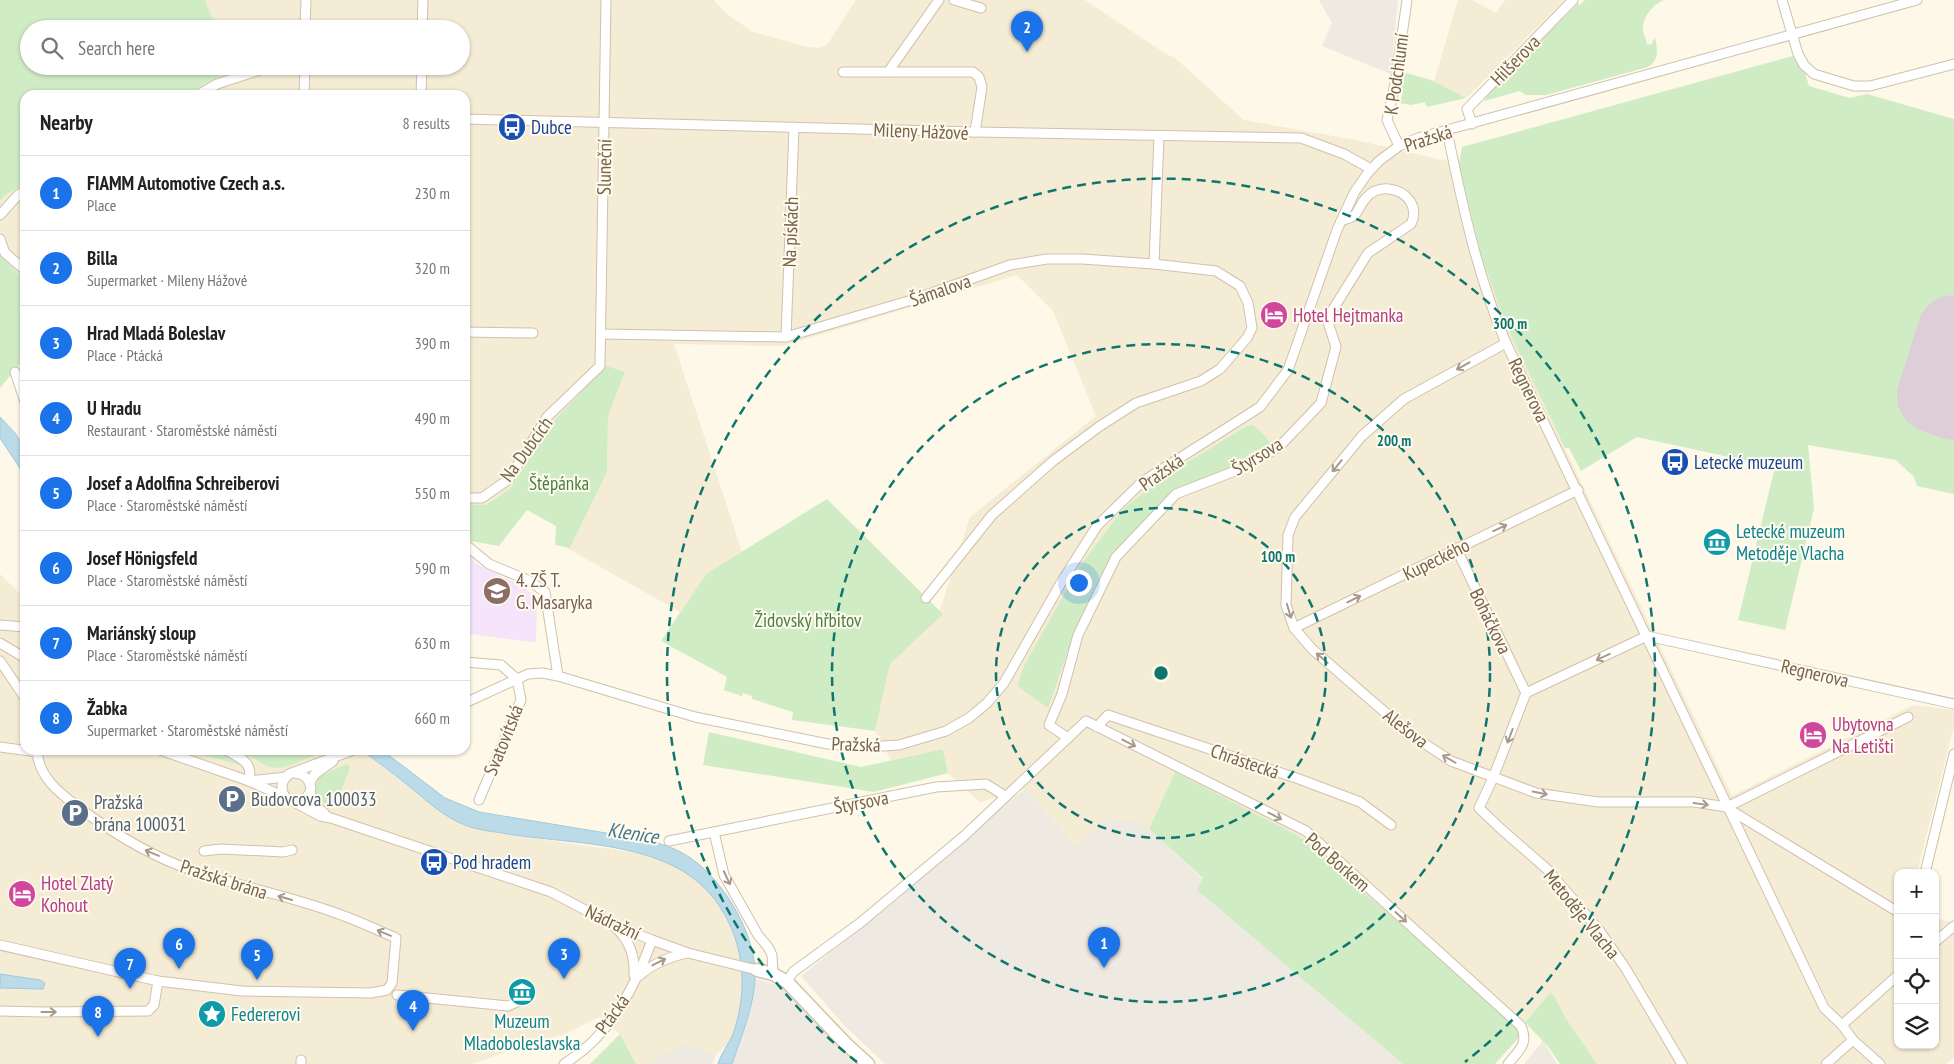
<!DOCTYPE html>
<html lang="en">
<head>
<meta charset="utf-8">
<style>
	body { margin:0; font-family:"PT Sans Narrow",sans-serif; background:#f6f6f6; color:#222 }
	.controls { position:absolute; right:15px; bottom:15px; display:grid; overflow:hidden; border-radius:10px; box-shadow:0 1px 4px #0004 }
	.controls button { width:45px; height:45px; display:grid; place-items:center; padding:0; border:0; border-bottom:1px solid #e0e0e0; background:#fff; color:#222; font:25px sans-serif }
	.you { position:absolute; left:1078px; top:582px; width:18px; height:18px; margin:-12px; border:4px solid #fff; border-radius:50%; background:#1a73e8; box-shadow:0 0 0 8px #1a73e833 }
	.badge { display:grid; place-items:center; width:32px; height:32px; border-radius:50%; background:#1a73e8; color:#fff; font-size:16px; font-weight:700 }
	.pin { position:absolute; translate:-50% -41px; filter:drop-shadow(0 1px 2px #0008) }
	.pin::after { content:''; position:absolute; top:26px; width:18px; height:15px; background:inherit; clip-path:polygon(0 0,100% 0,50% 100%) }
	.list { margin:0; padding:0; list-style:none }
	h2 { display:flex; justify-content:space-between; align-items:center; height:65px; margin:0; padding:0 20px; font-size:21px }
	h2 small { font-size:16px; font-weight:400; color:#767676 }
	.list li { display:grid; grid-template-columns:32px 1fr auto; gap:15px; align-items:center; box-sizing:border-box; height:75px; padding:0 20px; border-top:1px solid #e0e0e0 }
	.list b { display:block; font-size:19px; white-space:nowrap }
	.list p { margin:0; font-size:16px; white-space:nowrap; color:#767676 }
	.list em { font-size:16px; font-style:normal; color:#767676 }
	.icon { flex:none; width:28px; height:28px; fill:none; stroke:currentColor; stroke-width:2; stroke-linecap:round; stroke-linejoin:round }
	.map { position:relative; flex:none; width:1954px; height:1064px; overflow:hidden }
	.search { position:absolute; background:#fff; box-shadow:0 1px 4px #0004; left:20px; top:20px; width:450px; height:55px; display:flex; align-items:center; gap:12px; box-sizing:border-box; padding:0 18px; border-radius:28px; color:#767676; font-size:19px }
	.panel { position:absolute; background:#fff; box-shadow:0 1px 4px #0004; left:20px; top:90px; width:450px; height:665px; border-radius:15px }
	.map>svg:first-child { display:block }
</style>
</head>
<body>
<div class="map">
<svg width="1954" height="1064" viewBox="0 0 1954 1064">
	<rect width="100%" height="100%" fill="#fdf8e8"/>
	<g fill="#f5ecd5">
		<polygon points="205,0 714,0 727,14 753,32 808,47 819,48 827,45 856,0 1085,0 1166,54 1175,58 1244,120 1356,140 1459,164 1480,251 1498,304 1513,340 1732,796 1913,705 1954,710 1954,726 1917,873 1898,873 1898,1045 1935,1045 1935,918 1954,923 1954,1057 1946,1064 1597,1064 1565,1017 1554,996 1550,993 1518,1029 1469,984 1175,772 1149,829 1140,823 1077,847 1025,789 980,802 948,773 943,749 891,760 875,731 890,664 937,619 970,517 1096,416 1053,311 1017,275 783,346 674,344 742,552 706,574 680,612 565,547 570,548 607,472 608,416 625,372 553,422 510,489 484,505 465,504 465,95 186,95 233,69 233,66 461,66 461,29 217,29"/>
		<polygon points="1458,0 1472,0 1496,13 1505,0 1565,0 1466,98 1434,81"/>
		<polygon points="25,184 25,281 0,254 0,201 5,195"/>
		<polygon points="0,574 25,599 25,750 361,750 444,814 466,826 517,836 639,853 668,862 705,886 726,916 739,948 743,976 743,994 733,1035 727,1045 716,1055 686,1043 647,1064 636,1064 620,1034 599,1017 563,1035 535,1042 472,1064 0,1064"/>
	</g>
	<g fill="#eee9e1">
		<polygon points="1319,0 1398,0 1391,74 1322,46 1332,23"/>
		<polygon points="1025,789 1077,847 1108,817 1140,823 1149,829 1203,879 1197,890 1403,1064 885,1064 844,1025 801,976 898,899 999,809"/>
		<polygon points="756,979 783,987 842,1052 857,1064 732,1064 747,1020"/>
		<polygon points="1543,1041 1557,1064 1524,1064"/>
		<polygon points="686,1043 716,1055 712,1064 647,1064"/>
	</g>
	<polygon fill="#f5e4fa" points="465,548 472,549 474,563 524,587 534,596 537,602 536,641 529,642 465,633"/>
	<g fill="#cfecc5">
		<polygon points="0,0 205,0 217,29 29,29 29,66 233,66 233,69 186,95 25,95 25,184 5,195 0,201"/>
		<path d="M1585,0H1664C1654,4 1643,16 1643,28C1643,33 1646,39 1647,44L1651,45L1655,37C1657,49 1660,59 1648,67L1546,95H1526L1520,91L1484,101L1492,89L1578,3L1580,5Z"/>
		<polygon points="1793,56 1805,73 1809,86 1850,98 1867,94 1954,119 1954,494 1917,486 1914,477 1896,460 1808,445 1814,509 1785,630 1738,620 1775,467 1637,437 1581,471 1569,448 1565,448 1513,340 1498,304 1480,251 1459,164 1462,147"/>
		<polygon points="1403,72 1434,81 1466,98 1427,107 1425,102 1411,105 1400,103 1403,92 1399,90"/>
		<polygon points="0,254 25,281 25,358 0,388"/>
		<polygon points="606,366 625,372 608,416 607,472 570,548 555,545 556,526 527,510 499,546 465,540 465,504 485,505 510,489 553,422"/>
		<polygon points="1253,425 1263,434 1271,444 1250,453 1238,464 1173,491 1113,554 1076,627 1048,708 1017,686 1025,664 1080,566 1116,518 1127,506 1165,476 1247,426"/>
		<polygon points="827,499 943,614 890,664 875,731 792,720 793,712 752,699 752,696 743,693 742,696 724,690 727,677 661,641 706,574"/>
		<polygon points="709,732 861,767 943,749 948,773 874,792 703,765"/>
		<polygon points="186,750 222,750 243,763 243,766"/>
		<path d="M235,750H325C310,756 288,771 271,767C263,765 256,759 249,756L248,758Z"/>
		<path d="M347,764L350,768L336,804L333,807C315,801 311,793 320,776Z"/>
		<polygon points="1175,772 1302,838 1469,984 1522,1034 1495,1064 1403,1064 1197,890 1203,878 1149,829"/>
		<polygon points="1550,993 1554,996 1565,1017 1597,1064 1560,1064 1550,1049 1525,1022"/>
		<polygon points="620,1034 636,1064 590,1064"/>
	</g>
	<g fill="#bbdbe8" stroke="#a0c9db">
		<polygon points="0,417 15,433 25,449 25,476 0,438"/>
		<path d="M361,750H382L445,798L479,812L642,839C659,843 677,848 692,859C725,882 758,938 755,980C753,1009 741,1037 732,1064H718C721,1053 729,1044 733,1034C748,991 745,945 720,907C676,838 574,846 502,833C490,831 477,830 465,825C444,817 427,801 410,787C394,774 378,762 361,750Z"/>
		<polygon points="0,974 40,980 45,983 43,989 0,988"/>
	</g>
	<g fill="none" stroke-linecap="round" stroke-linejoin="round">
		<polyline stroke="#ddced8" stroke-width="74" points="1954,332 1934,396 1954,403"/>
		<defs>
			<g id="street">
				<polyline points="954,0 981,8"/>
				<polyline points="1782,0 1798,54 1804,65 1814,74 1854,86 1870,86 1954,64"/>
				<polyline points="305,29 306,0"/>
				<polyline points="422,29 423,0"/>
				<polyline points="843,72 973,72 979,77 982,87 975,132"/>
				<polyline points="888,72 939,0"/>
				<polyline points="198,95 217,84 272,66 305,67"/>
				<polyline points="304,95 305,66"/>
				<polyline points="421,95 422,66"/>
				<polyline points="465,119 975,132 1301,138 1344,154 1371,169"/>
				<polyline points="1472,124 1467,109 1573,0"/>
				<path d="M1447,131C1462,203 1477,275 1506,343L1824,1008L1842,1025L1853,1040L1880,1064"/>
				<polyline points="1399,146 1387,120 1395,84 1407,0"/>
				<polyline points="0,215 18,195 25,191"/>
				<polyline points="0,239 5,253 25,270"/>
				<polyline points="1154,264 1159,136"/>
				<polyline points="465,332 533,333"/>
				<polyline points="602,334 786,337 915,299 1010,265 1047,259 1082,259 1154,264 1216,271 1240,286 1248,303 1252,328 1247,338 1220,369 1201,381 1136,403 1100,426 1053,461 992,515 926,598"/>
				<polyline points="786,337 794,127"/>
				<polyline points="1506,343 1404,399 1362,436 1295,517 1288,535 1286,605 1294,628 1312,649 1410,734 1451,761 1536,793 1598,802 1694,802 1727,807 1908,717"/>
				<polyline points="15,372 25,402"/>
				<polyline points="465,498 482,498 509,479 547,417 600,366 606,0"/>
				<polyline points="465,544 489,564 530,581 545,592 558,676"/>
				<polyline points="1456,548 1526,693"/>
				<polyline points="0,625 25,627"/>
				<polyline points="1294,628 1578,490"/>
				<polyline points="0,643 25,658"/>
				<polyline points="0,661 25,698"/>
				<polyline points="465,662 501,665 517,679"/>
				<polyline points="465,703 528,674 542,673 558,676 695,717 828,744 867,747 899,745 946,731 969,718 987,703 1004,683 1062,581 1097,526 1142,482 1260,407 1288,370 1337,230 1354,193 1367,174 1379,161 1399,146 1418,138 1917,0"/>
				<polyline points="1097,727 1108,715 1299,779 1360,802 1391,825"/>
				<path d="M1068,738L1049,725L1062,694L1078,635L1116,557L1176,494L1235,471L1279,447L1321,403L1336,347L1327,319L1368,253L1411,224C1415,216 1415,209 1410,201C1400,187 1378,184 1366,198C1361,203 1359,210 1355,215C1352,218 1345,219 1341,221"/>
				<polyline points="0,747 37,752"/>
				<polyline points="160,750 249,781 285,797 320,816 331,818 551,892 612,924 652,940 688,953 757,970"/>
				<path d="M226,750C241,759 253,761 249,781"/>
				<path d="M294,773C304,774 309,778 311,788C309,797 304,801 295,802"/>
				<polyline points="249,781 286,777"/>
				<polyline points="310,782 315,774 333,761"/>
				<polyline points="310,793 314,804 325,814"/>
				<path d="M285,797C280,788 281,781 289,774L353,750"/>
				<polyline points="479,800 521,700 517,679"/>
				<polyline points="1727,808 1898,912"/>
				<polyline points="714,832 724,875 758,935 768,947 772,955 773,974"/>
				<polyline points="669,841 936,787 986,784 1005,796"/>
				<polyline points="204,851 221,849 283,852 292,850"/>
				<polyline points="1925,873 1954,754"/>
				<path d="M615,927C630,940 635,956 634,975"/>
				<polyline points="1935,942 1954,926"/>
				<path d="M0,945L158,981L242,991L371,993L387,990L392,983L396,938C375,929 354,919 333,912C289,896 242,887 197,872C154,858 114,834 78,807C58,792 38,776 37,750"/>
				<path d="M639,976C653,963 669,957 687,953"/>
				<path d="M787,982L793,972L860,923L964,836L1086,721L1306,831L1521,1026C1529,1044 1519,1050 1508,1064"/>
				<polyline points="397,995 508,1006 524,999"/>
				<polyline points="0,1011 42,1012 148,1011 154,1005 158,981"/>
				<polyline points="1842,1025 1898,975"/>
				<polyline points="301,1064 301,1060"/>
				<path d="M564,1064C610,1036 634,989 652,940"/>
				<polyline points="1682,1064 1626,969 1599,930 1548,870 1501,829 1479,808 1493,778 1526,693 1647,636 1954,704"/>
				<polyline points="1826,1064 1853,1040"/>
			</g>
			<polyline id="secondary" points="757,970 773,974 787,982 846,1044 868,1064"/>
		</defs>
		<use href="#street" stroke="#d0c1ac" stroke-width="11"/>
		<use href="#secondary" stroke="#d3c3aa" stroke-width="15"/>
		<use href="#street" stroke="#fff" stroke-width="9"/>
		<use href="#secondary" stroke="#fff" stroke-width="12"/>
	</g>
	<defs><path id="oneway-shaft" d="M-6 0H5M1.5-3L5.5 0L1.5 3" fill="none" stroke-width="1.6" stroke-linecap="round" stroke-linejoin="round" transform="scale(1.25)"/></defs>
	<g stroke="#a89989">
		<use href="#oneway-shaft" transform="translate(1463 366) rotate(151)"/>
		<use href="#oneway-shaft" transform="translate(1337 466) rotate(129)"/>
		<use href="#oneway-shaft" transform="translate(1500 528) rotate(-25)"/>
		<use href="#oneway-shaft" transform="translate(1354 599) rotate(-26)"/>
		<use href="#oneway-shaft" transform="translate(1289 611) rotate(73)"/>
		<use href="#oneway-shaft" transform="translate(1603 657) rotate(155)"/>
		<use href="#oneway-shaft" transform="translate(1322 658) rotate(-139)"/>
		<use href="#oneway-shaft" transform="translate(1510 736) rotate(111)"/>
		<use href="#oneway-shaft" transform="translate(1129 743) rotate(27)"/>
		<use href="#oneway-shaft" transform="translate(1449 759) rotate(-150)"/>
		<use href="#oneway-shaft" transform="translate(1540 793) rotate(11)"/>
		<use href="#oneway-shaft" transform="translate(1701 804) rotate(8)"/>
		<use href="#oneway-shaft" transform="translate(1275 816) rotate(27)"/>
		<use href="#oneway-shaft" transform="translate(152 853) rotate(-157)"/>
		<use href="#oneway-shaft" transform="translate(727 878) rotate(65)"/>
		<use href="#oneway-shaft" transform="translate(285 898) rotate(-164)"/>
		<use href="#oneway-shaft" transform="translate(1401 917) rotate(42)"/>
		<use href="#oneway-shaft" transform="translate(384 933) rotate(-157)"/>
		<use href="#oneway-shaft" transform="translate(659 962) rotate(-27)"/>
		<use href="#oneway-shaft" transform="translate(49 1012)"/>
	</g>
	<g fill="none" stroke="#0f766e" stroke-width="2.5" stroke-dasharray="9 6">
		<circle cx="1161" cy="673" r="165"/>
		<circle cx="1161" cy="673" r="329"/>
		<path d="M857 1062A494 494 0 1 1 1465 1062"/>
	</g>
	<defs>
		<symbol id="bus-disc" viewBox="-11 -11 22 22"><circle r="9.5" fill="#1a4fb4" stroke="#fffbef"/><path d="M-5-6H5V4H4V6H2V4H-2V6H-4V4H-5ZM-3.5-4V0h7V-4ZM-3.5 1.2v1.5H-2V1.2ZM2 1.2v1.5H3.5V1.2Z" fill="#fff"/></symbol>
		<symbol id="hotel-disc" viewBox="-11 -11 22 22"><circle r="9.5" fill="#d1479c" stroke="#fffbef"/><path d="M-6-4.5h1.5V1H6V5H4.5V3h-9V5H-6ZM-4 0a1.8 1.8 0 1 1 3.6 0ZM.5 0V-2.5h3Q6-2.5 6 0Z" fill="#fff"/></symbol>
		<symbol id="museum-disc" viewBox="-11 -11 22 22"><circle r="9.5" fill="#0f9aa8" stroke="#fffbef"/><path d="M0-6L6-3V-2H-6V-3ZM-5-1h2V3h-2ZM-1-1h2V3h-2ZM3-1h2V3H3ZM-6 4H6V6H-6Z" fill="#fff"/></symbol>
		<symbol id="school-disc" viewBox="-11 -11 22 22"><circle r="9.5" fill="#8d6e63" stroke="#fffbef"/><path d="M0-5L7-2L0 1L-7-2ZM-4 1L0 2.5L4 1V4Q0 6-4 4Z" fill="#fff"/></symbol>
		<symbol id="parking-disc" viewBox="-11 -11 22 22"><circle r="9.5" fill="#5c6f8a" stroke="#fffbef"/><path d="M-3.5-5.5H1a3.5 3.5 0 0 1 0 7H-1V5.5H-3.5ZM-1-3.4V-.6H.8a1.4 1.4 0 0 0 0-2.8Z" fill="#fff"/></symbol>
		<symbol id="sight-disc" viewBox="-11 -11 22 22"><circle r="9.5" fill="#0f9aa8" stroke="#fffbef"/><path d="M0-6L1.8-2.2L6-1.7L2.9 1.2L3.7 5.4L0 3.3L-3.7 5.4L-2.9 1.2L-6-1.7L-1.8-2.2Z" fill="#fff"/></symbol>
	</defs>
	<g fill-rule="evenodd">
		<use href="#bus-disc" x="496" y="111" width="32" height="32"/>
		<use href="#hotel-disc" x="1258" y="299" width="32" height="32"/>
		<use href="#bus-disc" x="1659" y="446" width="32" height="32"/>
		<use href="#museum-disc" x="1701" y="526" width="32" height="32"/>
		<use href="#school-disc" x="481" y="575" width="32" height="32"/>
		<use href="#hotel-disc" x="1797" y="719" width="32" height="32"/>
		<use href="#parking-disc" x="216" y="783" width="32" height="32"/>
		<use href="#parking-disc" x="59" y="797" width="32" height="32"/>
		<use href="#bus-disc" x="418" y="846" width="32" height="32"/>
		<use href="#hotel-disc" x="6" y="878" width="32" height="32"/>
		<use href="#museum-disc" x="506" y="976" width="32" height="32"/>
		<use href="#sight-disc" x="196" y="998" width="32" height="32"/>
	</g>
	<g text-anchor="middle" stroke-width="4" stroke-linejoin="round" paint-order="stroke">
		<g font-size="19" fill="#79624a" stroke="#fffbef">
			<text transform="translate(1515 60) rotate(-46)" y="7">Hilšerova</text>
			<text transform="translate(1396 74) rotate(-82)" y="7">K Podchlumí</text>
			<text transform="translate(921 131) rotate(2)" y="7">Mileny Hážové</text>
			<text transform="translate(1428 138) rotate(-18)" y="7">Pražská</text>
			<text transform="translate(604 167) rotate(-89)" y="7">Sluneční</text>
			<text transform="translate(790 232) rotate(-88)" y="7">Na pískách</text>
			<text transform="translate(940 290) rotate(-19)" y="7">Šámalova</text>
			<text transform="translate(1529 390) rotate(64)" y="7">Regnerova</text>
			<text transform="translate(526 449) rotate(-54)" y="7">Na Dubcích</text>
			<text transform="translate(1257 456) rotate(-31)" y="7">Štyrsova</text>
			<text transform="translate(1161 472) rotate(-35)" y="7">Pražská</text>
			<text transform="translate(1436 559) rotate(-26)" y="7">Kupeckého</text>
			<text transform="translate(1491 621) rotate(64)" y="7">Boháčkova</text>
			<text transform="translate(1815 673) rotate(13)" y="7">Regnerova</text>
			<text transform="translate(1406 728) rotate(38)" y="7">Alešova</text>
			<text transform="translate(503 740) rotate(-68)" y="7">Svatovítská</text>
			<text transform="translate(856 744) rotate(2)" y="7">Pražská</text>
			<text transform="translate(1245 761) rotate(19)" y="7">Chrástecká</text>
			<text transform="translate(861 802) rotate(-11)" y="7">Štyrsova</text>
			<text transform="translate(1338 862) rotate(41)" y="7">Pod Borkem</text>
			<text transform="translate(224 879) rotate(18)" y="7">Pražská brána</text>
			<text transform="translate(1582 914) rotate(51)" y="7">Metoděje Vlacha</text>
			<text transform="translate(613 922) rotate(25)" y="7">Nádražní</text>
			<text transform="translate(612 1014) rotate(-54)" y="7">Ptácká</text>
		</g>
		<g font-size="19" fill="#164399" stroke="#fffbef" text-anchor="start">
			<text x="531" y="134">Dubce</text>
			<text x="1694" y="469">Letecké muzeum</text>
			<text x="453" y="869">Pod hradem</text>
		</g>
		<g font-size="19" fill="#b23c85" stroke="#fffbef" text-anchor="start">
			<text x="1293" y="322">Hotel Hejtmanka</text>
			<text x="1832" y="731">Ubytovna<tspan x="1832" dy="22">Na Letišti</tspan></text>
			<text x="41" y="890">Hotel Zlatý<tspan x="41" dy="22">Kohout</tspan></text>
		</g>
		<g font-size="19" fill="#4a8041" stroke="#fffbef">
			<text x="559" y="490">Štěpánka</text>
			<text x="808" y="627">Židovský hřbitov</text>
		</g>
		<g font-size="19" fill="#0d838f" stroke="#fffbef" text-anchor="start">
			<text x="1736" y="538">Letecké muzeum<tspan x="1736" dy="22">Metoděje Vlacha</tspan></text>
			<text x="231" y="1021">Federerovi</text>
			<text x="522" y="1028" text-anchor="middle">Muzeum<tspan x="522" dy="22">Mladoboleslavska</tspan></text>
		</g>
		<g font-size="19" fill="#785e54" stroke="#fffbef" text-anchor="start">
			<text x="516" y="587">4. ZŠ T.<tspan x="516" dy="22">G. Masaryka</tspan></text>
		</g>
		<g font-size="19" fill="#4e5e75" stroke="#fffbef" text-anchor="start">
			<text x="251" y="806">Budovcova 100033</text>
			<text x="94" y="809">Pražská<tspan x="94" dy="22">brána 100031</tspan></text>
		</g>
		<g font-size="20" font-style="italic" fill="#42758d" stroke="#fffbef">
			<text transform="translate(633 833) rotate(9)" y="7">Klenice</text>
		</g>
	</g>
	<circle cx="1161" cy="673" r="8" fill="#0f766e" stroke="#fffbef" stroke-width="2.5"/>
	<g font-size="15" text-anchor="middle" font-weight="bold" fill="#0f766e" stroke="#fffbef" stroke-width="4" stroke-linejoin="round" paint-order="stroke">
		<text x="1510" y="329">300 m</text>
		<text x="1394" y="446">200 m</text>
		<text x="1278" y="562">100 m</text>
	</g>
</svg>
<div class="controls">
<button>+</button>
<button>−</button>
<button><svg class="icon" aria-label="locate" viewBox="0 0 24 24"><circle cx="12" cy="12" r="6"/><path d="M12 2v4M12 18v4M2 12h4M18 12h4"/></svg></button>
<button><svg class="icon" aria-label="layers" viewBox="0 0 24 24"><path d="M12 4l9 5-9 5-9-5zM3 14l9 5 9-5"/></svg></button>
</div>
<div class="you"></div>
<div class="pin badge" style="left:1104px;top:968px">1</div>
<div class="pin badge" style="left:1027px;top:52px">2</div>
<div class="pin badge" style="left:564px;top:979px">3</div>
<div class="pin badge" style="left:413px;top:1031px">4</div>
<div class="pin badge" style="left:257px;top:980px">5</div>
<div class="pin badge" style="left:179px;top:969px">6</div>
<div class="pin badge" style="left:130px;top:989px">7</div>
<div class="pin badge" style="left:98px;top:1037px">8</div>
<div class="search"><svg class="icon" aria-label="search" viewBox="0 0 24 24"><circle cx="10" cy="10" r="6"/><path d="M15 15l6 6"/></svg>Search here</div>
<section class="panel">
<h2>Nearby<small>8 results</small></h2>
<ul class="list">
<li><span class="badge">1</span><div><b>FIAMM Automotive Czech a.s.</b><p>Place</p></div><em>230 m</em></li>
<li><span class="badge">2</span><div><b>Billa</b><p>Supermarket · Mileny Hážové</p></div><em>320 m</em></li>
<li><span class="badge">3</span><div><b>Hrad Mladá Boleslav</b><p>Place · Ptácká</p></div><em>390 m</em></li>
<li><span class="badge">4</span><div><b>U Hradu</b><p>Restaurant · Staroměstské náměstí</p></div><em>490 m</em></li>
<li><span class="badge">5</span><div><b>Josef a Adolfina Schreiberovi</b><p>Place · Staroměstské náměstí</p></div><em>550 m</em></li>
<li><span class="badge">6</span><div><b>Josef Hönigsfeld</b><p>Place · Staroměstské náměstí</p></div><em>590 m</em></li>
<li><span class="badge">7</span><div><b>Mariánský sloup</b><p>Place · Staroměstské náměstí</p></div><em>630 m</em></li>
<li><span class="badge">8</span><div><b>Žabka</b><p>Supermarket · Staroměstské náměstí</p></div><em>660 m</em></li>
</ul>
</section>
</div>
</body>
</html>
